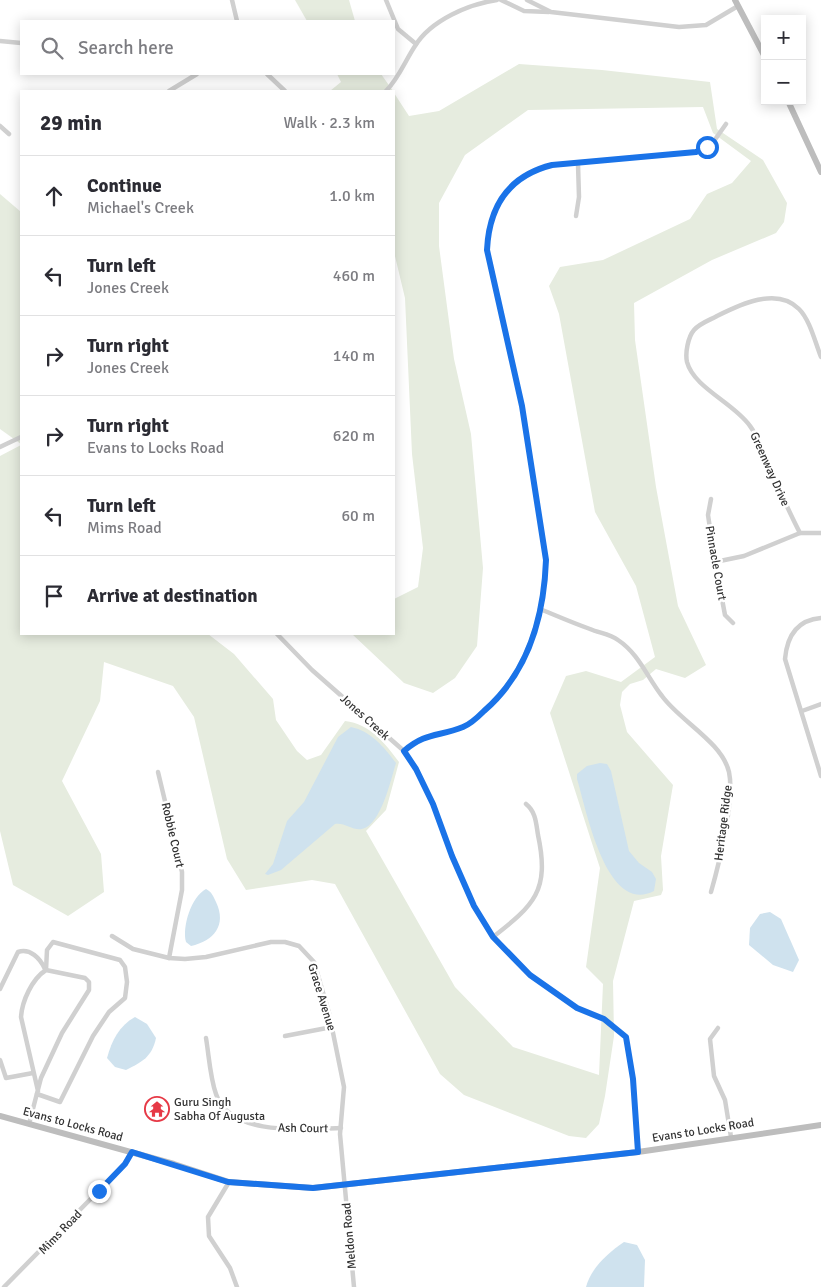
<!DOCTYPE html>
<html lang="en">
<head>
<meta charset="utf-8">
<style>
	body { margin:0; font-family:Signika,sans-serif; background:#f2f2f3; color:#2b2b33 }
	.controls { position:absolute; right:15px; top:15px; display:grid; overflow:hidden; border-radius:0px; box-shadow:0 2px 12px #0003 }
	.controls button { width:45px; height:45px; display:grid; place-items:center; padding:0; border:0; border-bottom:1px solid #e1e1e2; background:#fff; color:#2b2b33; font:25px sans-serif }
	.stop { position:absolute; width:15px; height:15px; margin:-11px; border:4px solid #1a73e8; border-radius:50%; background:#fff }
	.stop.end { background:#1a73e8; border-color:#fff; box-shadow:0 1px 5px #0008 }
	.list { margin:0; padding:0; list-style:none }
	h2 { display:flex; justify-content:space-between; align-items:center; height:65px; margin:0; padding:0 20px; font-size:21px }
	h2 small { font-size:16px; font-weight:400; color:#7c7c81 }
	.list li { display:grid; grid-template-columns:32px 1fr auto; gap:15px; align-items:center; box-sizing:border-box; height:80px; padding:0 20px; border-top:1px solid #e1e1e2 }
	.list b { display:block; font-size:19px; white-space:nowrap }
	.list p { margin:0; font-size:16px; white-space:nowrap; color:#7c7c81 }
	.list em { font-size:16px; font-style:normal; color:#7c7c81 }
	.icon { flex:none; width:28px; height:28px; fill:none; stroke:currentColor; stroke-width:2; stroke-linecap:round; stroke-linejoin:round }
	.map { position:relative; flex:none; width:821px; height:1287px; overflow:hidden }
	.search { position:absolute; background:#fff; box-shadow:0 2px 12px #0003; left:20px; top:20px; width:375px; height:55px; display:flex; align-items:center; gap:12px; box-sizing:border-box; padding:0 18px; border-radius:0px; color:#7c7c81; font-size:19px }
	.panel { position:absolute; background:#fff; box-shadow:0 2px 12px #0003; left:20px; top:90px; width:375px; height:545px; border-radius:0px }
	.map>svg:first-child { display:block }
</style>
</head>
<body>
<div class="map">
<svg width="821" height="1287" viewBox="0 0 821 1287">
	<rect width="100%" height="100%" fill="#fff"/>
	<g fill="#e6ecdf">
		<polygon points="295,0 349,0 355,21 307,21"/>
		<path d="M519,64L602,70L710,82L717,129L763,160L787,203L784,222L776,233L712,260L634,303L635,340L656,487L678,606L706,665L685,678L656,669L643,680L630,684L622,692L620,705L627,732L673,785L661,856L663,890L661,895L634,901L613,981L614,1036L605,1096L599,1124L586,1138L569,1136L464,1095L440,1074L335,884L312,880L246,890L227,859L194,717L173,686L104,662L100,701L62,781L101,854L104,892L68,916L13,885L0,831V456L21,445V634H208L234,654L273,699L276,720L297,751L307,760L321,755L345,721C370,724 385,743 399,762L386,810L366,831L455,987L513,1047L599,1075L603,984L586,967L600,868L550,713L566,676L586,671L621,682L655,657L636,586L595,512L559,314L549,286L560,267L603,260L690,219L707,194L732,183L751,161L713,133L703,107L528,110L465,155L439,203V246L454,359L471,434L483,568L477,646L455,678L433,693L404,683L352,634H394V599L418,587L423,548L412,454L405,298L394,252V93L409,116L439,111Z"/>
		<polygon points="337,74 381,74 393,91 330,91 341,82"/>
		<polygon points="0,194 21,212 21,444 0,429"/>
	</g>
	<g fill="#cfe2ee">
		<path d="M351,727C371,731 384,747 396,763C391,779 381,825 362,829C353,831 344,822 335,824L281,870L268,875L265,874L273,864L287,821L304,802L338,737Z"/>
		<path d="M600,763L607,764L611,771L629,851L639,863L652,872L656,879L654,891C606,916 586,808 577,779V774L587,766Z"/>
		<path d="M206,889C212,892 213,896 216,902C227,925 214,941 191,946L186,942C182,927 191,897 206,889Z"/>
		<polygon points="770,912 781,919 799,960 793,972 773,965 749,945 750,928 760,914"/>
		<path d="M135,1017L147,1024L156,1038C152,1057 142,1062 126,1070L115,1067L107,1058C112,1040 119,1026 135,1017Z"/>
		<path d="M624,1242L637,1245L645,1260L644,1287H586C591,1268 608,1253 624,1242Z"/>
	</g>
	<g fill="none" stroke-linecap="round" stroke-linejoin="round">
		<g stroke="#d0d0d0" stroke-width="4.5">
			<polyline points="232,0 237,21"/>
			<polyline points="386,0 398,29 416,44"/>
			<polyline points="501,0 524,11 549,12"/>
			<polyline points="527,0 551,12 679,27 706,25 738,6"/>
			<polyline points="0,41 21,43"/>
			<polyline points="267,74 285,91"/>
			<polyline points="169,91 197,74"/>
			<path d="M386,91C399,78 405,61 415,46C431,20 469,4 497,0"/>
			<polyline points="0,126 9,134"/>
			<polyline points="576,216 579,197 578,164"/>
			<path d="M821,357C815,342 810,320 799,309C777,286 739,305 717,316C710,320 700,323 694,330C688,337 685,353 687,362C694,388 734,403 750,426C758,436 762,452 768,464C778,487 788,510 800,533H821"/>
			<polyline points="0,447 21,437"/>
			<polyline points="711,499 708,515 715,562 725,615 733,623"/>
			<polyline points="715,562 744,556 800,533"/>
			<path d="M540,609C557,616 573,623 590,629C599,633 610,634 618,640C639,654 647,677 662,696C680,721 722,742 729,772C735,800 719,864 711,892"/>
			<path d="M821,618C797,620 787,636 785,659L821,776"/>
			<polyline points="277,634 312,670 404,751 416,769 433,804 452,856 474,906 493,937 530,975 577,1008 604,1019 626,1037 633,1079 638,1152"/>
			<polyline points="802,711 821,704"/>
			<path d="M404,751C426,732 438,737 463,727C471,724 478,717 484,711C527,673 544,616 546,560L522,406L487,250C489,207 508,176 552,165L696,152L714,141L726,124"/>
			<polyline points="158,772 182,872 182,890 169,958"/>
			<polyline points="112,936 133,949 169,958 185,959 206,957 271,942 285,942 299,946 314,962 329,1013 344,1087 340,1134 354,1287"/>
			<path d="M493,937C534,905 550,891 538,835C536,823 536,812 526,804"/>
			<path d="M0,989L18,952C30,948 40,958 45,969"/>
			<polyline points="718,1028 710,1039 714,1076 725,1100 731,1137"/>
			<polyline points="285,1036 332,1027"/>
			<path d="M206,1038C209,1056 210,1077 216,1094C230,1137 305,1129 341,1128"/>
			<polyline points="0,1060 6,1078 33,1073"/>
			<polyline points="37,1094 60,1102 93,1036 109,1012 125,998 127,982 125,967 120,960 53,942 47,950 46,970"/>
			<path d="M29,1124L41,1078L62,1033L89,990V982L85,978L46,970C32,979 22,1001 21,1017L38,1091"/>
			<polyline points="229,1182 208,1217 209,1236 230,1268 237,1287"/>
			<polyline points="4,1287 125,1164 132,1152"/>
		</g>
		<g stroke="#bdbdbd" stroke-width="6">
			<polyline points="735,0 765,57"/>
			<polyline points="788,101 821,172"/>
			<polyline points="0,1116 174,1164 229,1182 313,1188 638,1152 821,1125"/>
		</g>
	</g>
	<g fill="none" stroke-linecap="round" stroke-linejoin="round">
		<path stroke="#1a73e8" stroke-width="6" d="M99,1191L125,1164L132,1152L228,1182L313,1188L638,1152L633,1079L626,1037L604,1019L577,1008L530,975L493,937L474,906L452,856L433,804L416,769L404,751C426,732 438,737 463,727C471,724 478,717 484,711C528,673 544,616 546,560L522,406L487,250C489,207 508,176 552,165L696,152L707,147"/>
	</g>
	<defs>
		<symbol id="temple-ring" viewBox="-11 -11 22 22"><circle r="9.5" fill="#fff" stroke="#e63946" stroke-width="1.5"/><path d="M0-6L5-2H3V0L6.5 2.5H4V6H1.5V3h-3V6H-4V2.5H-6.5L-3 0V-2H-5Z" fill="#e63946"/></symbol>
	</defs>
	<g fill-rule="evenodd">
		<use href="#temple-ring" x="143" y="1095" width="28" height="28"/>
	</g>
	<g text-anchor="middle" stroke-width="5" stroke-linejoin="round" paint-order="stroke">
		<g font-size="12" fill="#333" stroke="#fff">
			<text transform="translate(770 469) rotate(66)" y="4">Greenway Drive</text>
			<text transform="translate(716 563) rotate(80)" y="4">Pinnacle Court</text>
			<text transform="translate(365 717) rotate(42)" y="4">Jones Creek</text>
			<text transform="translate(723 823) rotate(-83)" y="4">Heritage Ridge</text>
			<text transform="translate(173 835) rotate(77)" y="4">Robbie Court</text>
			<text transform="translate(322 997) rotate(73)" y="4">Grace Avenue</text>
			<text transform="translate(73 1124) rotate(15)" y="4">Evans to Locks Road</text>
			<text transform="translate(303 1128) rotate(1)" y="4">Ash Court</text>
			<text transform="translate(703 1130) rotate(-9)" y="4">Evans to Locks Road</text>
			<text transform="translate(60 1232) rotate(-46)" y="4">Mims Road</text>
			<text transform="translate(349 1236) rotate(-95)" y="4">Meldon Road</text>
		</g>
		<g font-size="12" fill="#333" stroke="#fff" text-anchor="start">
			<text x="174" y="1106">Guru Singh<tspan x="174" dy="14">Sabha Of Augusta</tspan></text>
		</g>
	</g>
</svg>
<div class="controls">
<button>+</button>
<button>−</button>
</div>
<div class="stop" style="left:707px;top:147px"></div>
<div class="stop end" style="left:99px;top:1191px"></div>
<div class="search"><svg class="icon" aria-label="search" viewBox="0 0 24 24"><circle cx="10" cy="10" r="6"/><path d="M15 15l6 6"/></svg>Search here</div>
<section class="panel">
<h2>29 min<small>Walk · 2.3 km</small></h2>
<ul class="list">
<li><svg class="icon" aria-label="ahead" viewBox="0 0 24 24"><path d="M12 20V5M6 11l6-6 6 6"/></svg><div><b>Continue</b><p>Michael's Creek</p></div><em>1.0 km</em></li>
<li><svg class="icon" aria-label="left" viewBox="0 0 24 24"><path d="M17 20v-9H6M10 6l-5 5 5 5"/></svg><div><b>Turn left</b><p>Jones Creek</p></div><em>460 m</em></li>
<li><svg class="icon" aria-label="right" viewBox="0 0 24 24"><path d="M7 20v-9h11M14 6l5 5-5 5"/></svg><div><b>Turn right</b><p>Jones Creek</p></div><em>140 m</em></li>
<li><svg class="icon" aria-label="right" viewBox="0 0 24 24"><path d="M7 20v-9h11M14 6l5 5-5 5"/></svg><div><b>Turn right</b><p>Evans to Locks Road</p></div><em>620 m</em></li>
<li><svg class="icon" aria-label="left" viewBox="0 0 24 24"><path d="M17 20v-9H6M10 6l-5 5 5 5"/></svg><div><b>Turn left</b><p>Mims Road</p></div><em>60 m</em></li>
<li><svg class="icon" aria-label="arrive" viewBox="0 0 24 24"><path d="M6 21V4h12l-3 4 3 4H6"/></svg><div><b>Arrive at destination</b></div></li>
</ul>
</section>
</div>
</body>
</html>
